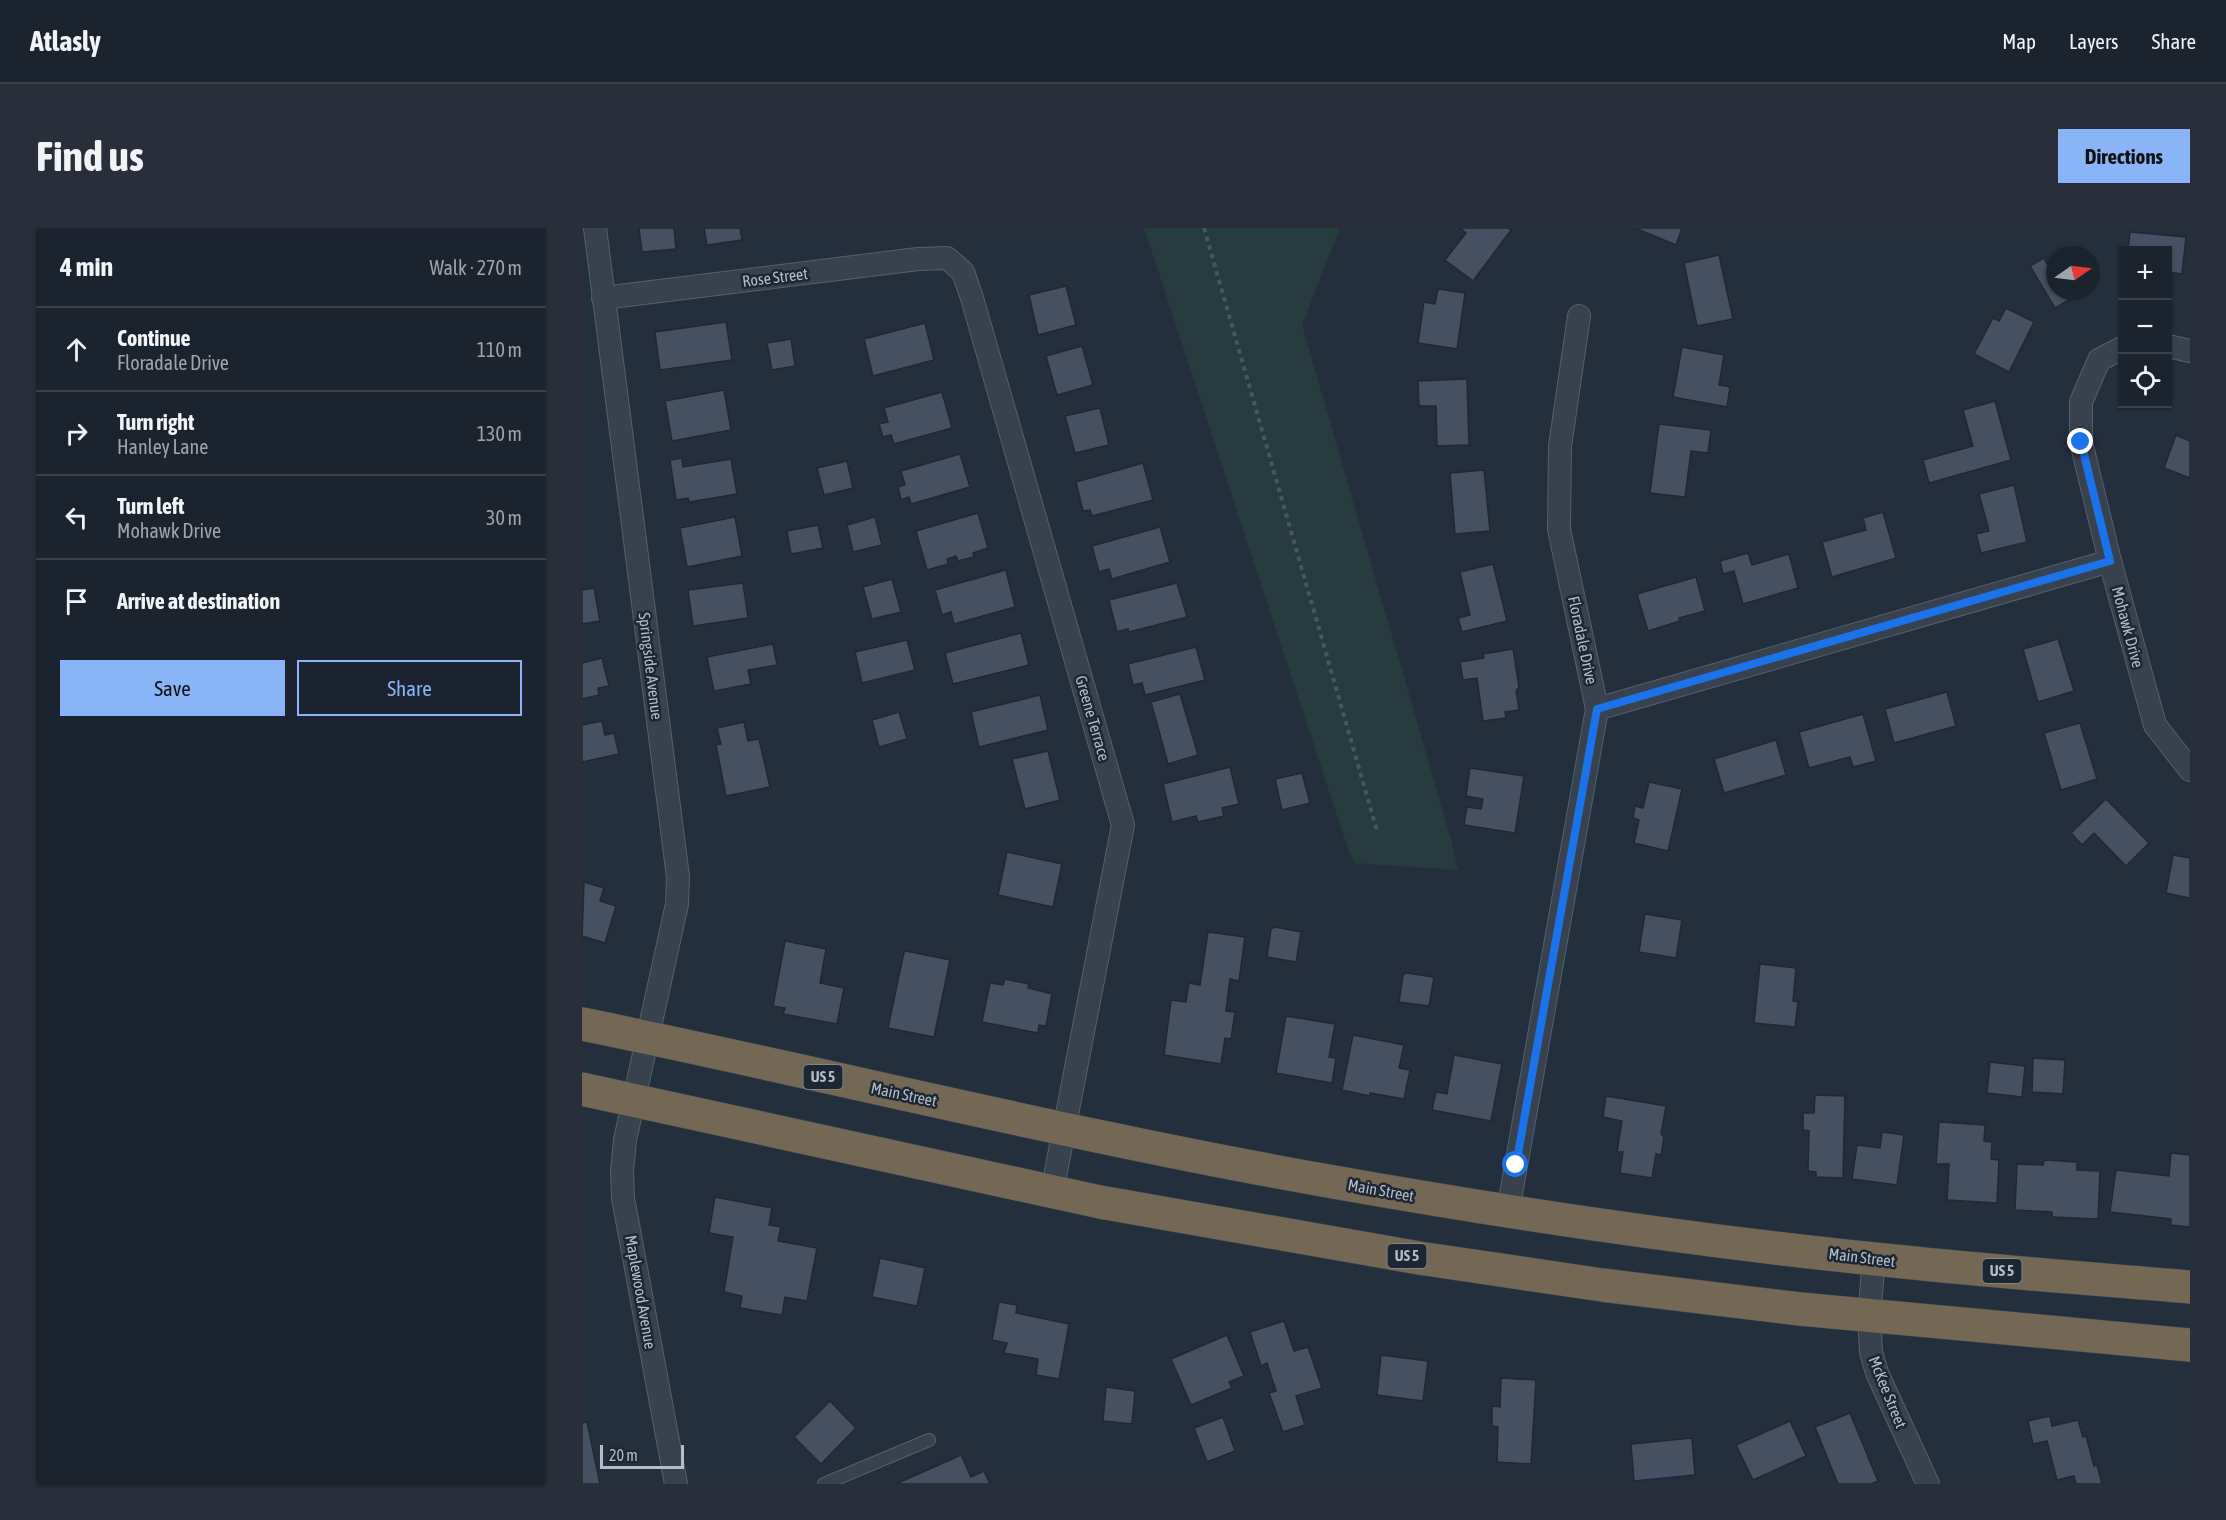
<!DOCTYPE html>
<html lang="en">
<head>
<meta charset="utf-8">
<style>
	body { margin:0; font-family:"Asap Condensed",sans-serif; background:#282f3a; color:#f1f3f6 }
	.controls { position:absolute; right:18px; top:18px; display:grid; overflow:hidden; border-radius:0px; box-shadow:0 2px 4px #0004 }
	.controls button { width:54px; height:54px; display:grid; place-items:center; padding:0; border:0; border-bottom:2px solid #39404a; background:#1b232e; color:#f1f3f6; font:30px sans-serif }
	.compass { position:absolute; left:1464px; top:18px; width:54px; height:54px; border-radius:50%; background:#1b232e; box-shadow:0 2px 4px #0004; rotate:76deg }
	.scale { position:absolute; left:18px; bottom:15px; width:84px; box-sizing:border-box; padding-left:6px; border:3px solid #b4bcc9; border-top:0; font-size:16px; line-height:21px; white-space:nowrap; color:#b4bcc9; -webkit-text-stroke:4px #1d2633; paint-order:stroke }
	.stop { position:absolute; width:18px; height:18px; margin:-14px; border:4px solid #1a73e8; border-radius:50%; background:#fff }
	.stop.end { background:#1a73e8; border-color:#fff; box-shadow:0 2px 6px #0008 }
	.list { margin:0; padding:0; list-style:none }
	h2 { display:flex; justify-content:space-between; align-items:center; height:78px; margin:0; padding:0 24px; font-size:26px }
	h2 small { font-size:20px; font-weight:400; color:#a0a4aa }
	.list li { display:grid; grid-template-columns:39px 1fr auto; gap:18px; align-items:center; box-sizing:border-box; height:84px; padding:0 24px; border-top:2px solid #39404a }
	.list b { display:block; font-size:22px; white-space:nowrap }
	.list p { margin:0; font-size:20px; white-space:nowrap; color:#a0a4aa }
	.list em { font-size:20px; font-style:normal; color:#a0a4aa }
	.actions { display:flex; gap:12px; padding:18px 24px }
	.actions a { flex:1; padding:14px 0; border:2px solid #8ab4f8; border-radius:0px; text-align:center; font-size:21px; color:#8ab4f8 }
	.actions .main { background:#8ab4f8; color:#111 }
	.icon { flex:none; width:33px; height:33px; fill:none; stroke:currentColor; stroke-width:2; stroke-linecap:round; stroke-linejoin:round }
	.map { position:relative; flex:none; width:1608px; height:1256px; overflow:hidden; border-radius:0px }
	header { display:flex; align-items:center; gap:36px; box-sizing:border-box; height:84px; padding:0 30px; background:#1b232e; border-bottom:2px solid #39404a }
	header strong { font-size:28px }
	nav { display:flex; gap:33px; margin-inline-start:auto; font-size:21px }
	.intro { display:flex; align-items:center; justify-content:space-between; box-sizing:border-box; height:144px; padding:0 36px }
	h1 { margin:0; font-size:42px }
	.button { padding:15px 27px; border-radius:0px; background:#8ab4f8; color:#111; font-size:21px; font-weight:700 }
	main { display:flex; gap:36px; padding:0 36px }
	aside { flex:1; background:#1b232e; border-radius:0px; box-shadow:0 2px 4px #0004 }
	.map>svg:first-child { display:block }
</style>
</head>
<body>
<header>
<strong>Atlasly</strong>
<nav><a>Map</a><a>Layers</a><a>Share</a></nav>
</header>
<div class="intro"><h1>Find us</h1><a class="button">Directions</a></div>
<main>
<aside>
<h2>4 min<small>Walk · 270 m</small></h2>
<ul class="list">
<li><svg class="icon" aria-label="ahead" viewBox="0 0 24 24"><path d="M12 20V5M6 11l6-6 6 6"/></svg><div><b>Continue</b><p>Floradale Drive</p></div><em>110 m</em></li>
<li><svg class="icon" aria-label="right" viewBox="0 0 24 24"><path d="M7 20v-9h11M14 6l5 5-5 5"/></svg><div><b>Turn right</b><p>Hanley Lane</p></div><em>130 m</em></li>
<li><svg class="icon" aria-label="left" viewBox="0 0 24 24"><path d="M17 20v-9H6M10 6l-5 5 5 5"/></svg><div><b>Turn left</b><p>Mohawk Drive</p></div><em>30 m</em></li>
<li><svg class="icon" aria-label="arrive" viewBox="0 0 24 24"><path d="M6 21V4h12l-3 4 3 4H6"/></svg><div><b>Arrive at destination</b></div></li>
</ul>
<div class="actions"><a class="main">Save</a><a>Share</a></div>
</aside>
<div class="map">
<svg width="1608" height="1256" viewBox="0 0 1608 1256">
	<rect width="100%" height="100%" fill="#242f3e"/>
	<polygon fill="#263c3f" points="562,0 758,0 720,97 868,608 876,642 773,635 767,624"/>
	<g fill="#455162" stroke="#1f2835" stroke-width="1.5">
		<polygon points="57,0 92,0 94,21 60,24"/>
		<polygon points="122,0 158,0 160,12 125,17"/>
		<polygon points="878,0 926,0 929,2 891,53 863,32 884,5"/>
		<polygon points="1053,0 1100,0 1094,17"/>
		<polygon points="1548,4 1604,9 1600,46 1586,44 1586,22 1546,22"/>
		<polygon points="1137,27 1151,91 1115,98 1102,35"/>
		<polygon points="1462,30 1467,39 1473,35 1473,63 1502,63 1473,80 1448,38"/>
		<polygon points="484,58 494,97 456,107 447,67"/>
		<polygon points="856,61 883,65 875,121 836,115 842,74 853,76"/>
		<polygon points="1424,80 1452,94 1427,144 1392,126 1411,90 1417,93"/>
		<polygon points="144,94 150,132 78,142 73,104"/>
		<polygon points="343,95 352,132 291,148 282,111"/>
		<polygon points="209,111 213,138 190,142 185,115"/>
		<polygon points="500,118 511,157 475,167 464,128"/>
		<polygon points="1100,119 1142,127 1137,157 1148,159 1145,179 1091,169"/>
		<polygon points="885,151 887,217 855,218 854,178 837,178 836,153"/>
		<polygon points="142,162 149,202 90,213 83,173"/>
		<polygon points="360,164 370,200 312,216 309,207 301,209 297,196 306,194 302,180"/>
		<polygon points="1413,173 1429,232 1347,255 1341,232 1391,218 1381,182"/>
		<polygon points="518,180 527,217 493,225 483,188"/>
		<polygon points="1077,196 1129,202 1126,225 1109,223 1103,269 1068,265"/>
		<polygon points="1594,207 1608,213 1608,250 1582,240"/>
		<polygon points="378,226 388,259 329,276 327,269 319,272 316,259 323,257 319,243"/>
		<polygon points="100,230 101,239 149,231 155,266 107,274 106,270 94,272 88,232"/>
		<polygon points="265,233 271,260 242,267 235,240"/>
		<polygon points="561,235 571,272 510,288 508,282 501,283 494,254"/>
		<polygon points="902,242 908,303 873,306 868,245"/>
		<polygon points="1432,257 1445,314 1399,325 1394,306 1407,303 1397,266"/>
		<polygon points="1301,284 1314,330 1250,349 1240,314 1284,302 1281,290"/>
		<polygon points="396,285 406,320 391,325 392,329 376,333 374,328 365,331 366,336 345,342 334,303"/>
		<polygon points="153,289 160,328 105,339 98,300"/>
		<polygon points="293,289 300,317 271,324 265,297"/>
		<polygon points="236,297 241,320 209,326 205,303"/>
		<polygon points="578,299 588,334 530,351 527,341 517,344 510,318"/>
		<polygon points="1166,325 1170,337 1207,326 1216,360 1161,376 1152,343 1141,346 1138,333"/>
		<polygon points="911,336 925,393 880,404 876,390 888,387 878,344"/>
		<polygon points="424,342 433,379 372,396 369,384 360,387 353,362"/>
		<polygon points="1114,349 1123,383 1097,390 1098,393 1066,403 1055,366"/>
		<polygon points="310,351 319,384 290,391 281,359"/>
		<polygon points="161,355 166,390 111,398 106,362"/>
		<polygon points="595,355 605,389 547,404 546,401 535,404 527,372"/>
		<polygon points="12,360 18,393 0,396 0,362"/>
		<polygon points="439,405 447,437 371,456 363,425"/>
		<polygon points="1476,411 1492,463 1456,474 1441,421"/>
		<polygon points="325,412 333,442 280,455 273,424"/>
		<polygon points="191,416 195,437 166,442 169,456 132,463 125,429"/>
		<polygon points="614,419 623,452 563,467 560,455 551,457 546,436"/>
		<polygon points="931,421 937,459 934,463 937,482 923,484 924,490 901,493 895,450 881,452 878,434 902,430 901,426"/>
		<polygon points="20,430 27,458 16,460 17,467 0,471 0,435"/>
		<polygon points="1365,464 1374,498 1312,515 1303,481"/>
		<polygon points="598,466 616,527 586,536 569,474"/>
		<polygon points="458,467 466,502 397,519 389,484"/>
		<polygon points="317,484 325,511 297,519 290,492"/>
		<polygon points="1281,486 1294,533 1271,539 1268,529 1227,540 1217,504"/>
		<polygon points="20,493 23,507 32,505 37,526 0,534 0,497"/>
		<polygon points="162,494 166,513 177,511 188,559 144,568 134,517 139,516 135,500"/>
		<polygon points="1498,495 1515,551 1479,562 1462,505"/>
		<polygon points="1194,512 1204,547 1142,565 1132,531"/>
		<polygon points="466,523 478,572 443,581 430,531"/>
		<polygon points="648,539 657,576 640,580 642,588 616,594 614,588 590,594 581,556"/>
		<polygon points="888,540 942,548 933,605 882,597 885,579 899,581 901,571 884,568"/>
		<polygon points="720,545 728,575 700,582 693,551"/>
		<polygon points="1067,554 1100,561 1086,623 1052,615 1057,592 1051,590 1053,578 1061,580"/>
		<polygon points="1524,571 1567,615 1544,638 1512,605 1500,617 1489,605"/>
		<polygon points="425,624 480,636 471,679 416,667"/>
		<polygon points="1591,627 1608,630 1608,670 1584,665"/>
		<polygon points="2,654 22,660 18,673 34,678 23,715 0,708"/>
		<polygon points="1063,686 1100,692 1094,730 1057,724"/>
		<polygon points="693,699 719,704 714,734 685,729 689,701"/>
		<polygon points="626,704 663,709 657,753 648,751 644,783 653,784 649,811 643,810 639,836 582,827 589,772 604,774 607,755 618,757"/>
		<polygon points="203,713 244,721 238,755 262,760 255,796 201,786 203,780 191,778"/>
		<polygon points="324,723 368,732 352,809 306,800 322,724"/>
		<polygon points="1178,736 1214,740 1211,773 1216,774 1213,799 1172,795"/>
		<polygon points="824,745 852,749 847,778 817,774 821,747"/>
		<polygon points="423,751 447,756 446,760 470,766 464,798 457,797 456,805 400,794 408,755 421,757"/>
		<polygon points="704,788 753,796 747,829 754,830 750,855 694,845"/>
		<polygon points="771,807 822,817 817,840 828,842 822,871 788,865 788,868 760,862"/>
		<polygon points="872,827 920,836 909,893 850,882 854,864 865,866"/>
		<polygon points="1451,830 1483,832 1481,866 1450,864"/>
		<polygon points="1408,834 1443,838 1440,869 1405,865"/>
		<polygon points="1233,867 1263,868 1261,950 1234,949 1234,944 1226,943 1227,903 1221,902 1221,885 1232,885"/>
		<polygon points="1024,868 1084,878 1079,906 1082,909 1079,927 1074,926 1070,950 1038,945 1041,924 1035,924 1040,893 1021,889"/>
		<polygon points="1357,894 1403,897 1402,913 1410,914 1409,931 1417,932 1415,975 1365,972 1367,936 1354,936"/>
		<polygon points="1300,904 1322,907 1315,957 1270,951 1275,917 1298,920"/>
		<polygon points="1589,925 1608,927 1608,999 1589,997 1589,991 1528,984 1534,942 1587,948"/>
		<polygon points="1462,932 1495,934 1495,942 1518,943 1516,991 1470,989 1470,984 1433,982 1435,936 1461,937"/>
		<polygon points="133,969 190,980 187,997 199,999 196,1013 235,1020 225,1073 203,1069 200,1087 158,1080 160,1068 142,1064 151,1009 127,1005"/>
		<polygon points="298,1030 343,1040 335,1078 290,1069"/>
		<polygon points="417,1074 435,1077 434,1085 487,1096 477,1151 454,1147 456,1131 422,1125 425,1115 410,1112"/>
		<polygon points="702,1093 712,1123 726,1119 740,1160 714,1168 723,1197 701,1204 687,1165 694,1163 685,1135 679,1138 668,1104"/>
		<polygon points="645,1107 662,1148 647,1154 650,1160 609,1177 589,1131"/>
		<polygon points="799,1127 846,1133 841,1173 795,1167"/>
		<polygon points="919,1150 954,1152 949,1236 915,1234 916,1199 910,1198 910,1178 918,1179"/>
		<polygon points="524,1159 553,1163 550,1196 521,1193"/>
		<polygon points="248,1173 274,1200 239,1236 212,1209"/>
		<polygon points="1268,1185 1296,1253 1289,1256 1256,1256 1233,1199"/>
		<polygon points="1468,1188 1470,1198 1496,1192 1501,1209 1504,1208 1512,1238 1515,1237 1520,1256 1494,1256 1492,1248 1475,1252 1465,1213 1451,1216 1446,1193"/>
		<polygon points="641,1189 653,1223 625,1234 612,1200"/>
		<polygon points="1208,1193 1224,1228 1171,1252 1154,1217"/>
		<polygon points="5,1194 18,1256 0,1256 0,1195"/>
		<polygon points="1110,1210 1113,1247 1052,1253 1049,1216"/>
		<polygon points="379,1227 389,1249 402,1243 408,1256 314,1256"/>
	</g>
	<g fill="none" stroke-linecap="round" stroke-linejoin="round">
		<defs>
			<polyline id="lane" points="242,1256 347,1212"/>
			<g id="street">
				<polyline points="13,0 96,649 95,676 43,912 40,943 41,970 94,1256"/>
				<polyline points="21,70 336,31 365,30 381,44 390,70 541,597 470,964"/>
				<polyline points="1586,118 1608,123"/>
				<polyline points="1540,120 1517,132 1499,174 1499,214 1528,333 1573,497 1608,542"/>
				<polyline points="1015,481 1528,333"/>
				<polyline points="926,983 1015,481 977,301 978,218 997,88"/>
				<polyline points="1292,1031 1287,1089 1289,1124 1295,1145 1346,1256"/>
			</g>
			<g id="highway">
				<path d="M0,796C249,847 496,909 746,953C937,987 1129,1015 1322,1034C1417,1044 1513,1051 1608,1059"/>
				<polyline points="0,861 518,974 837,1030 1020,1057 1218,1081 1608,1117"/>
			</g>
		</defs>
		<use href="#lane" stroke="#565f6c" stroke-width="14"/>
		<use href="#street" stroke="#565f6c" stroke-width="24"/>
		<use href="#highway" stroke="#434c59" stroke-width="34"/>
		<polyline stroke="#44595c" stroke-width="4" stroke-dasharray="4.5 4.5" stroke-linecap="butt" points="622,0 795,603"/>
		<use href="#lane" stroke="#38414e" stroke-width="12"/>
		<use href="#street" stroke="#38414e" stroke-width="22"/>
		<use href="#highway" stroke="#746855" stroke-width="33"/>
	</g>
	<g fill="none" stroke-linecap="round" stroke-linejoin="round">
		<polyline stroke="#1a73e8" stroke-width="8" points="934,937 1015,481 1528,333 1499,214"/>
	</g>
	<g text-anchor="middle" stroke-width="5" stroke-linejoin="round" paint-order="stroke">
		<g fill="#1d2633" stroke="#878f9c" stroke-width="1.5">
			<rect x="221.5" y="837" width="39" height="24" rx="4.5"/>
			<rect x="805.5" y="1016" width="39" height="24" rx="4.5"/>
			<rect x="1400.5" y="1031" width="39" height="24" rx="4.5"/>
		</g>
		<g font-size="15" font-weight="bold" fill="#b4bcc9">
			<text x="241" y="854">US 5</text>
			<text x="825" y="1033">US 5</text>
			<text x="1420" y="1048">US 5</text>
		</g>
		<g font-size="16" fill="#b4bcc9" stroke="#1d2633">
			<text transform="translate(193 49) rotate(-7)" y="6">Rose Street</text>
			<text transform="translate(1546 399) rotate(75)" y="6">Mohawk Drive</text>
			<text transform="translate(1001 412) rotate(78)" y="6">Floradale Drive</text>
			<text transform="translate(69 438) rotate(83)" y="6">Springside Avenue</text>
			<text transform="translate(511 490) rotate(74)" y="6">Greene Terrace</text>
			<text transform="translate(322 866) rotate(12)" y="6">Main Street</text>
			<text transform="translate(799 962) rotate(10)" y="6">Main Street</text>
			<text transform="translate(1280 1029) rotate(7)" y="6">Main Street</text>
			<text transform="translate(59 1064) rotate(80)" y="6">Maplewood Avenue</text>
			<text transform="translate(1306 1164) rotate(68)" y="6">McKee Street</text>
		</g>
	</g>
</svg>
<div class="controls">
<button>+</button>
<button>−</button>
<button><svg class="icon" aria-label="locate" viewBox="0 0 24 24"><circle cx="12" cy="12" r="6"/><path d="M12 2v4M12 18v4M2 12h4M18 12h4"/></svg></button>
</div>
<svg class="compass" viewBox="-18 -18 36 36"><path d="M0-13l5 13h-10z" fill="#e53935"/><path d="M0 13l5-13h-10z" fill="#a0a4aa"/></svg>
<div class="scale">20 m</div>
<div class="stop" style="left:934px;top:937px"></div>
<div class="stop end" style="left:1499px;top:214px"></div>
</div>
</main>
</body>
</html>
